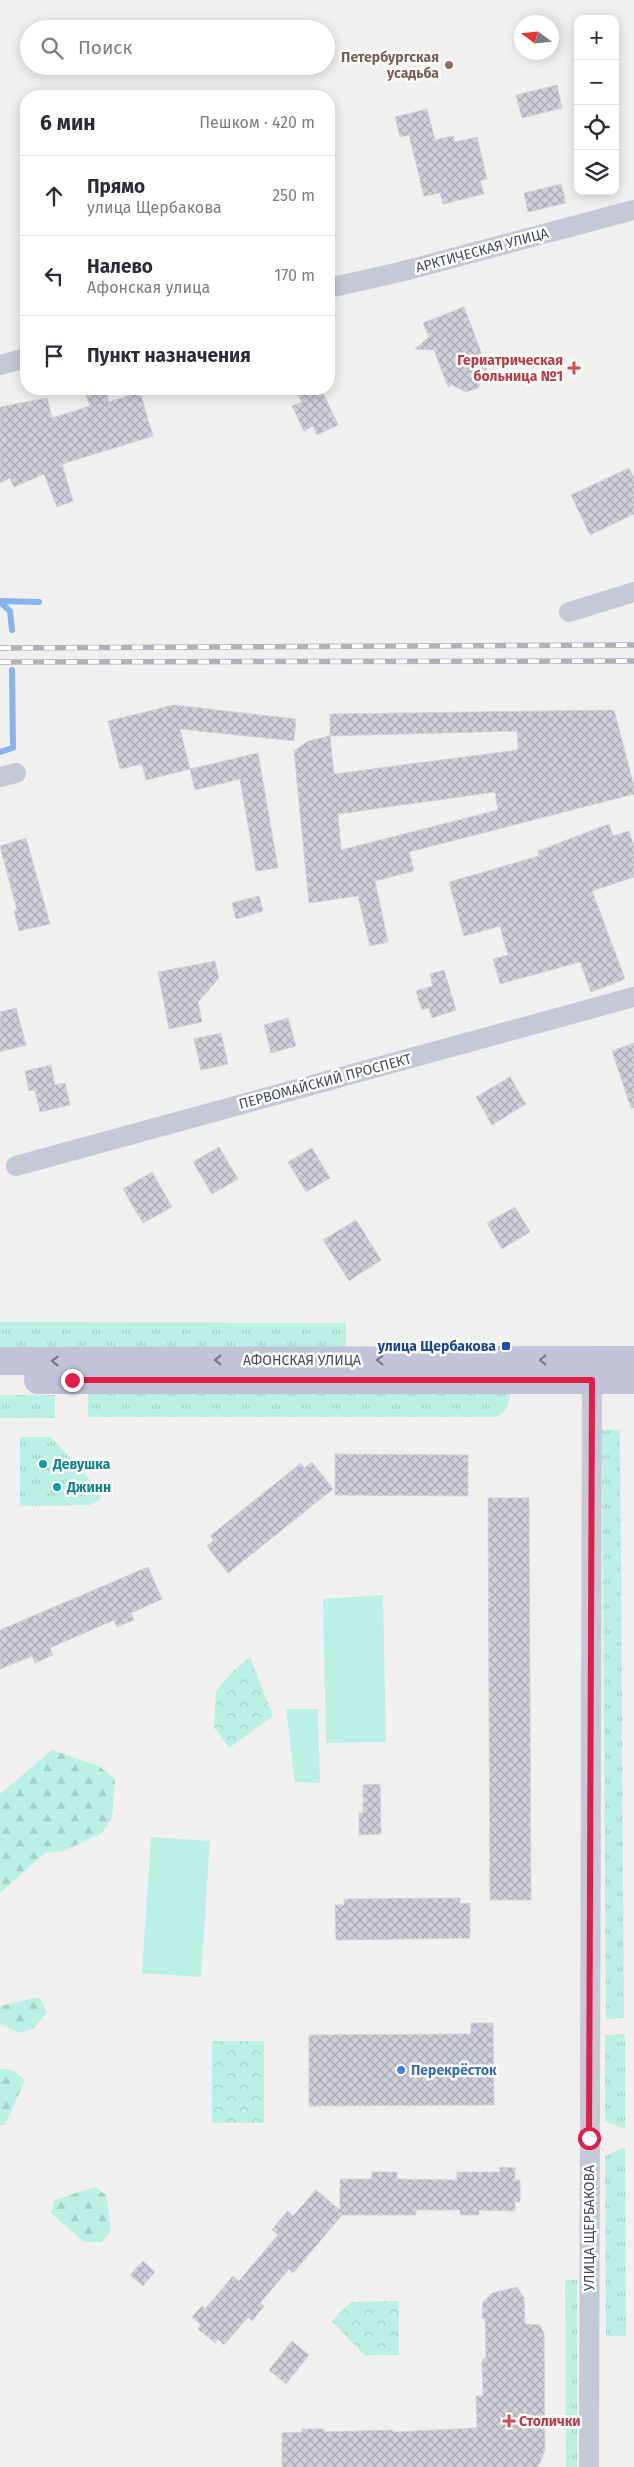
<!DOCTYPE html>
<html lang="ru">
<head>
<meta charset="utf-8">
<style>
	body { margin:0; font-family:"Fira Sans",sans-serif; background:#f7f7f7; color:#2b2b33 }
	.controls { position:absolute; right:15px; top:15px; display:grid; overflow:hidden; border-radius:10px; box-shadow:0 2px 12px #0003 }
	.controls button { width:45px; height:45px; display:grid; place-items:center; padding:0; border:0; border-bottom:1px solid #e1e1e2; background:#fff; color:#2b2b33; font:25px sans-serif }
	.compass { position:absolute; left:514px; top:15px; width:45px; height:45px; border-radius:50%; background:#fff; box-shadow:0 2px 12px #0003; rotate:285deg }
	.stop { position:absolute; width:15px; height:15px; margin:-11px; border:4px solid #e11d48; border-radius:50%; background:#fff }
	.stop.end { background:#e11d48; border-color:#fff; box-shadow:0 1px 5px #0008 }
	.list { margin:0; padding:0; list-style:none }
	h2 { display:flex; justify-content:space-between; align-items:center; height:65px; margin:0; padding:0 20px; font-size:21px }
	h2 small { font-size:16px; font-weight:400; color:#7c7c81 }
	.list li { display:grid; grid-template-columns:32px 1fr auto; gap:15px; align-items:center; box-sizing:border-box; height:80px; padding:0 20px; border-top:1px solid #e1e1e2 }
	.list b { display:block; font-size:19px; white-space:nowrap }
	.list p { margin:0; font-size:16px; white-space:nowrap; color:#7c7c81 }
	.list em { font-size:16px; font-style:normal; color:#7c7c81 }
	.icon { flex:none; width:28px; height:28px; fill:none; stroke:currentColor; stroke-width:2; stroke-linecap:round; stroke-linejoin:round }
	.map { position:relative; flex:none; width:634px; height:2467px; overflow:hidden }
	.search { position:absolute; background:#fff; box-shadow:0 2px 12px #0003; left:20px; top:20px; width:315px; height:55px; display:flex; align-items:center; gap:12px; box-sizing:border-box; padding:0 18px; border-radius:28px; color:#7c7c81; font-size:19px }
	.panel { position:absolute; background:#fff; box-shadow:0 2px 12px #0003; left:20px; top:90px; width:315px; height:305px; border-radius:20px }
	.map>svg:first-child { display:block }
</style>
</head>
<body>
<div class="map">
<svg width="634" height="2467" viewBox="0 0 634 2467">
	<defs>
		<pattern id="grass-tufts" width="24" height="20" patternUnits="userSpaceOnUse" patternTransform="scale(1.25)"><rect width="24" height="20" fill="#bbf1e3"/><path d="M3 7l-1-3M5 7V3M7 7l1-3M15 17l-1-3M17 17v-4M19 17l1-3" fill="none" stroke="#a2d0c5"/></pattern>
		<pattern id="forest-firs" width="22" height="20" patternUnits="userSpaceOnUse" patternTransform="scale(1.25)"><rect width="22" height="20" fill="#bbf1e3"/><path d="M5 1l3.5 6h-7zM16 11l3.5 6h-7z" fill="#a2d0c5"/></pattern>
		<pattern id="park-crowns" width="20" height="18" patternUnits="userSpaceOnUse" patternTransform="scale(1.25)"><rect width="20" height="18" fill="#bbf1e3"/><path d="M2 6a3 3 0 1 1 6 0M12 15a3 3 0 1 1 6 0" fill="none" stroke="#a2d0c5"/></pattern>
		<pattern id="building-cross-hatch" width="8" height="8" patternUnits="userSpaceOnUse" patternTransform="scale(1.25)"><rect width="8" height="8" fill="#cecfd7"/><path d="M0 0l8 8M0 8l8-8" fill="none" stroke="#a9aab2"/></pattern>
	</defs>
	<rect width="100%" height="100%" fill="#f1f0ef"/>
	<g fill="url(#grass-tufts)">
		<polygon points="0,1322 346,1323 346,1348 0,1349"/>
		<path d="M88,1394H510C508,1407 507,1414 494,1417H88Z"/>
		<rect x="0" y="1395" width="55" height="23"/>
		<polygon points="602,1430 620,1430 624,2018 606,2019"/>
		<polygon points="20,1437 51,1437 97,1488 101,1494 100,1500 90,1505 20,1506"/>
		<polygon points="625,2034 625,2129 605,2121 605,2035"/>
		<polygon points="625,2147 626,2336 606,2336 605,2156"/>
		<polygon points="565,2280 577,2280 577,2467 566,2467"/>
	</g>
	<g fill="url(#forest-firs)">
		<polygon points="52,1750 99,1766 115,1779 112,1818 102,1833 64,1851 45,1853 0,1893 0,1794"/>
		<polygon points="39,1997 47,2012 34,2028 20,2033 0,2024 0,2006"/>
		<polygon points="0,2069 13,2070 25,2080 5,2125 0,2125"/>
		<polygon points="95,2187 106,2195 111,2231 101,2242 84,2242 51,2213 54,2200"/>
	</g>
	<g fill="url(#park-crowns)">
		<polygon points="250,1657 273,1716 229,1748 214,1727 216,1691 233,1671"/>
		<rect x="212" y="2041" width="52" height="82"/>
		<polygon points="399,2301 399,2355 364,2355 332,2321 351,2302"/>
	</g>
	<g fill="#bbf1e3">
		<polygon points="383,1595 386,1742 326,1743 323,1599"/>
		<polygon points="286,1709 318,1709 320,1783 295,1782"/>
		<polygon points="151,1837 210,1841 201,1977 142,1973"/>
	</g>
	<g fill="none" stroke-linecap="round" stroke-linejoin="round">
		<g stroke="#87b3ef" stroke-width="6">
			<polyline points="0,601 39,602"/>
			<polyline points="0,602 10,611 12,630"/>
			<polyline points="0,752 13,748 12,670"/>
		</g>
	</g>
	<g fill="url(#building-cross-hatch)" stroke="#d3d2db" fill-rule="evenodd">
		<polygon points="557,85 562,108 522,118 516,95"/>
		<polygon points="427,109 435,140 453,136 455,142 477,137 487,179 480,181 484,194 443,204 440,193 424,196 409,135 400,137 395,117"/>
		<polygon points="561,184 566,203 528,212 524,193"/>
		<polygon points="464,307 487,368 478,388 466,392 452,385 448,387 434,350 415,349 429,337 423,323"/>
		<polygon points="84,389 105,389 109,402 140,392 153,436 62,464 73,501 57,507 44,474 14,487 10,478 0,483 0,407 47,398 52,418 90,406"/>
		<polygon points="311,389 321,389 338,425 317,435 313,426 304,431 292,406 302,402 298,395"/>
		<polygon points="629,468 634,478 634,514 590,535 571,495"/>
		<polygon points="174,705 296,719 294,741 180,729 190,769 146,780 142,764 120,769 108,721"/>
		<path d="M614,710L634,786V794L409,852L414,871L375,881L388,942L370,946L358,896L309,903L294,751L308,741L330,736L334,774L518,750L517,731L330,736V714ZM495,792L498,810L341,850L338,814Z"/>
		<polygon points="258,753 278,868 256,871 240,779 195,790 190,769"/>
		<polygon points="609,824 613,836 629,831 634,846 634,877 592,891 625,979 591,992 580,962 500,984 493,959 508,955 500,926 464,936 449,882 539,856 538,851"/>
		<polygon points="26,838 50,924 19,931 14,911 17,910 0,846"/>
		<polygon points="259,896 263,911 236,919 232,903"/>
		<polygon points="215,961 219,978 198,1002 202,1022 169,1029 158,972"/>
		<polygon points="444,970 456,1010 432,1018 429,1008 422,1010 416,991 433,986 430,974"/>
		<polygon points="16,1008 26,1045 0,1052 0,1012"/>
		<polygon points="288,1018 296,1046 271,1053 264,1025"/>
		<polygon points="221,1033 228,1064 201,1070 194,1039"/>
		<polygon points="634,1043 634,1108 631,1108 612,1051"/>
		<polygon points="51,1065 55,1085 65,1083 70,1105 40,1112 35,1090 29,1091 25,1071"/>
		<polygon points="510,1077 526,1104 492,1125 476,1097"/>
		<polygon points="219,1147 238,1179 212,1194 193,1162"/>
		<polygon points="312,1148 330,1178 306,1192 288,1162"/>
		<polygon points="152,1172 172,1207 143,1223 123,1189"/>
		<polygon points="515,1207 530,1232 502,1249 487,1223"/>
		<polygon points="356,1220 381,1260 349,1281 323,1240"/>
		<polygon points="335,1454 468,1455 468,1496 335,1495"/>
		<polygon points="312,1462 333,1489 228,1573 207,1546 214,1540 210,1536 301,1463 304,1468"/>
		<polygon points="488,1498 529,1498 531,1900 490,1900"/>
		<polygon points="148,1567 162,1599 131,1613 134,1620 117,1627 114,1620 50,1648 53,1655 35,1663 32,1656 0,1669 0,1630"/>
		<polygon points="380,1784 381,1834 359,1835 359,1813 363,1813 363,1785"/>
		<polygon points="460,1898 460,1904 470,1903 470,1938 336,1940 335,1905 344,1905 344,1899"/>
		<polygon points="471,2023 493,2023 494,2105 309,2106 309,2035 471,2034"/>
		<polygon points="500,2167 515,2168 515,2180 520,2180 520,2202 515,2202 515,2211 479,2210 479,2215 460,2215 460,2210 416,2210 416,2215 342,2215 293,2273 289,2269 260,2303 264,2306 252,2321 248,2317 224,2345 218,2339 215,2343 198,2329 201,2325 192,2317 202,2306 205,2309 233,2276 239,2281 278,2235 272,2230 279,2221 288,2211 293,2216 316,2190 340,2210 340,2179 372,2179 372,2172 397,2172 397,2179 457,2180 457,2172 500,2172"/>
		<polygon points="143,2261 155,2272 143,2286 130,2275"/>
		<polygon points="517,2287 524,2298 525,2324 540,2325 544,2334 545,2449 540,2463 537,2467 282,2467 282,2433 302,2432 302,2429 324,2429 324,2432 393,2430 393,2432 477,2428 476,2396 483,2396 482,2359 486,2359 485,2318 482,2319 483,2302 492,2293"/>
		<polygon points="292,2341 309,2355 286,2384 269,2370"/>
	</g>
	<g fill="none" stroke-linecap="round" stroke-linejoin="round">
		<g stroke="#c5c8d6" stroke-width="20">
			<polyline points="329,288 400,272 634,210"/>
			<polyline points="0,365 26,358"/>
			<polyline points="569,612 634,592"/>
			<polyline points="0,777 16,773"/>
			<polyline points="16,1166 634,997"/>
			<polyline points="589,2467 592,1367"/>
		</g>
		<g stroke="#c1c3d8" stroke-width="28">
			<polyline points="0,1361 634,1360"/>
			<polyline points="38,1380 634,1380"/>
		</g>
		<defs>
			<g id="rail">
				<polyline points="0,648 634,645"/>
				<polyline points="0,662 634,661"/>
			</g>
		</defs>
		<use href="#rail" stroke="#b1b1b9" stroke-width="5.5"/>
		<use href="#rail" stroke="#fff" stroke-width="4" stroke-dasharray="11" stroke-linecap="butt"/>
	</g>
	<defs><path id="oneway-chevron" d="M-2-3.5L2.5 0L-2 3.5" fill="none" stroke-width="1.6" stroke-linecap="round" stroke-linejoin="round" transform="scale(1.25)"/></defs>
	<g stroke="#717488">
		<use href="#oneway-chevron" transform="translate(218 1360) rotate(180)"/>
		<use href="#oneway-chevron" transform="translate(380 1360) rotate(180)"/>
		<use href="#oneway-chevron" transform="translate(543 1360) rotate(180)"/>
		<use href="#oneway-chevron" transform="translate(55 1361) rotate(180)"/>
	</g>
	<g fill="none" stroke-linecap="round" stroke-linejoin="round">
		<polyline stroke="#e11d48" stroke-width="6" points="72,1380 592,1380 589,2138"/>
	</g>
	<circle fill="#8d6e63" stroke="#fff" stroke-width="2" cx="449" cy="65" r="5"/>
	<g fill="#e0444e" stroke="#fff" stroke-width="2">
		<path d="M571.5 360.5h5v5h5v5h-5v5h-5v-5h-5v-5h5z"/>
		<path d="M506.5 2413.5h5v5h5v5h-5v5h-5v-5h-5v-5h5z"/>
	</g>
	<rect fill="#1a4fb4" stroke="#fff" stroke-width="2" x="501" y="1341" width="10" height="10" rx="2.5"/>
	<g fill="#0f9aa8" stroke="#fff" stroke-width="2">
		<circle cx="43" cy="1464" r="5"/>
		<circle cx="57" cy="1487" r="5"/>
	</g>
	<circle fill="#3f7fe0" stroke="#fff" stroke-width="2" cx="401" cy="2070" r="5"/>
	<g text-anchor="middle" stroke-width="5" stroke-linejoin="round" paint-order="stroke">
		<g font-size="14" font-weight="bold" fill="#785e54" stroke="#fff" text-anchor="end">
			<text x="439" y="62">Петербургская<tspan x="439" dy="16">усадьба</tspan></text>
		</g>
		<g font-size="14" fill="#464a5d" stroke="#fff">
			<text transform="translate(482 250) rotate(-15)" y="5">АРКТИЧЕСКАЯ УЛИЦА</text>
			<text transform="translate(325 1081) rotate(-15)" y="5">ПЕРВОМАЙСКИЙ ПРОСПЕКТ</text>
			<text x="302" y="1365">АФОНСКАЯ УЛИЦА</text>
			<text transform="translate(589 2228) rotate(-90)" y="5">УЛИЦА ЩЕРБАКОВА</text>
		</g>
		<g font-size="14" font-weight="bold" fill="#be3a42" stroke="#fff" text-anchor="end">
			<text x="563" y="365">Гериатрическая<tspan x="563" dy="16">больница №1</tspan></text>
			<text x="519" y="2426" text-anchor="start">Столички</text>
		</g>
		<g font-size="14" font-weight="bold" fill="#164399" stroke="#fff" text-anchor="end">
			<text x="496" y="1351">улица Щербакова</text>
		</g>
		<g font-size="14" font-weight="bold" fill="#0d838f" stroke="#fff" text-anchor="start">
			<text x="53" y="1469">Девушка</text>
			<text x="67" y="1492">Джинн</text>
		</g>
		<g font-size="14" font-weight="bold" fill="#366cbe" stroke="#fff" text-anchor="start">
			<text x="411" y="2075">Перекрёсток</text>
		</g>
	</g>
</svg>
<div class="controls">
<button>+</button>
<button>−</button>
<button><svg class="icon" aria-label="locate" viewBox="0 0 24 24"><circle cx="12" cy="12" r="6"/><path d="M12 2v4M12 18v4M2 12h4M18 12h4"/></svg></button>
<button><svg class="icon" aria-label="layers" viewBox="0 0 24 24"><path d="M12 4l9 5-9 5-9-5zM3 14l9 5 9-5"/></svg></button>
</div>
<svg class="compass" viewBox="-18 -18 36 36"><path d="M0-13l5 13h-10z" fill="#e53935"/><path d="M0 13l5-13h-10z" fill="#7c7c81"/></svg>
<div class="stop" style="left:589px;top:2138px"></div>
<div class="stop end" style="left:72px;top:1380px"></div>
<div class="search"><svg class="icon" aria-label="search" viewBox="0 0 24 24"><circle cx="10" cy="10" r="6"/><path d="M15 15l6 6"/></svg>Поиск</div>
<section class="panel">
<h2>6 мин<small>Пешком · 420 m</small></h2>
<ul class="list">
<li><svg class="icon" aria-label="ahead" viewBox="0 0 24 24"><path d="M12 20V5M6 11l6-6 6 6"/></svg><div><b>Прямо</b><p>улица Щербакова</p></div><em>250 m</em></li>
<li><svg class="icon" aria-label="left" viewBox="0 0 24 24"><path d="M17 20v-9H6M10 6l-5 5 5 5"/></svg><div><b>Налево</b><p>Афонская улица</p></div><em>170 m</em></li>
<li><svg class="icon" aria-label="arrive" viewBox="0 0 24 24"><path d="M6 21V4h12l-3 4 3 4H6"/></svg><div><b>Пункт назначения</b></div></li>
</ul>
</section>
</div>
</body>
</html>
